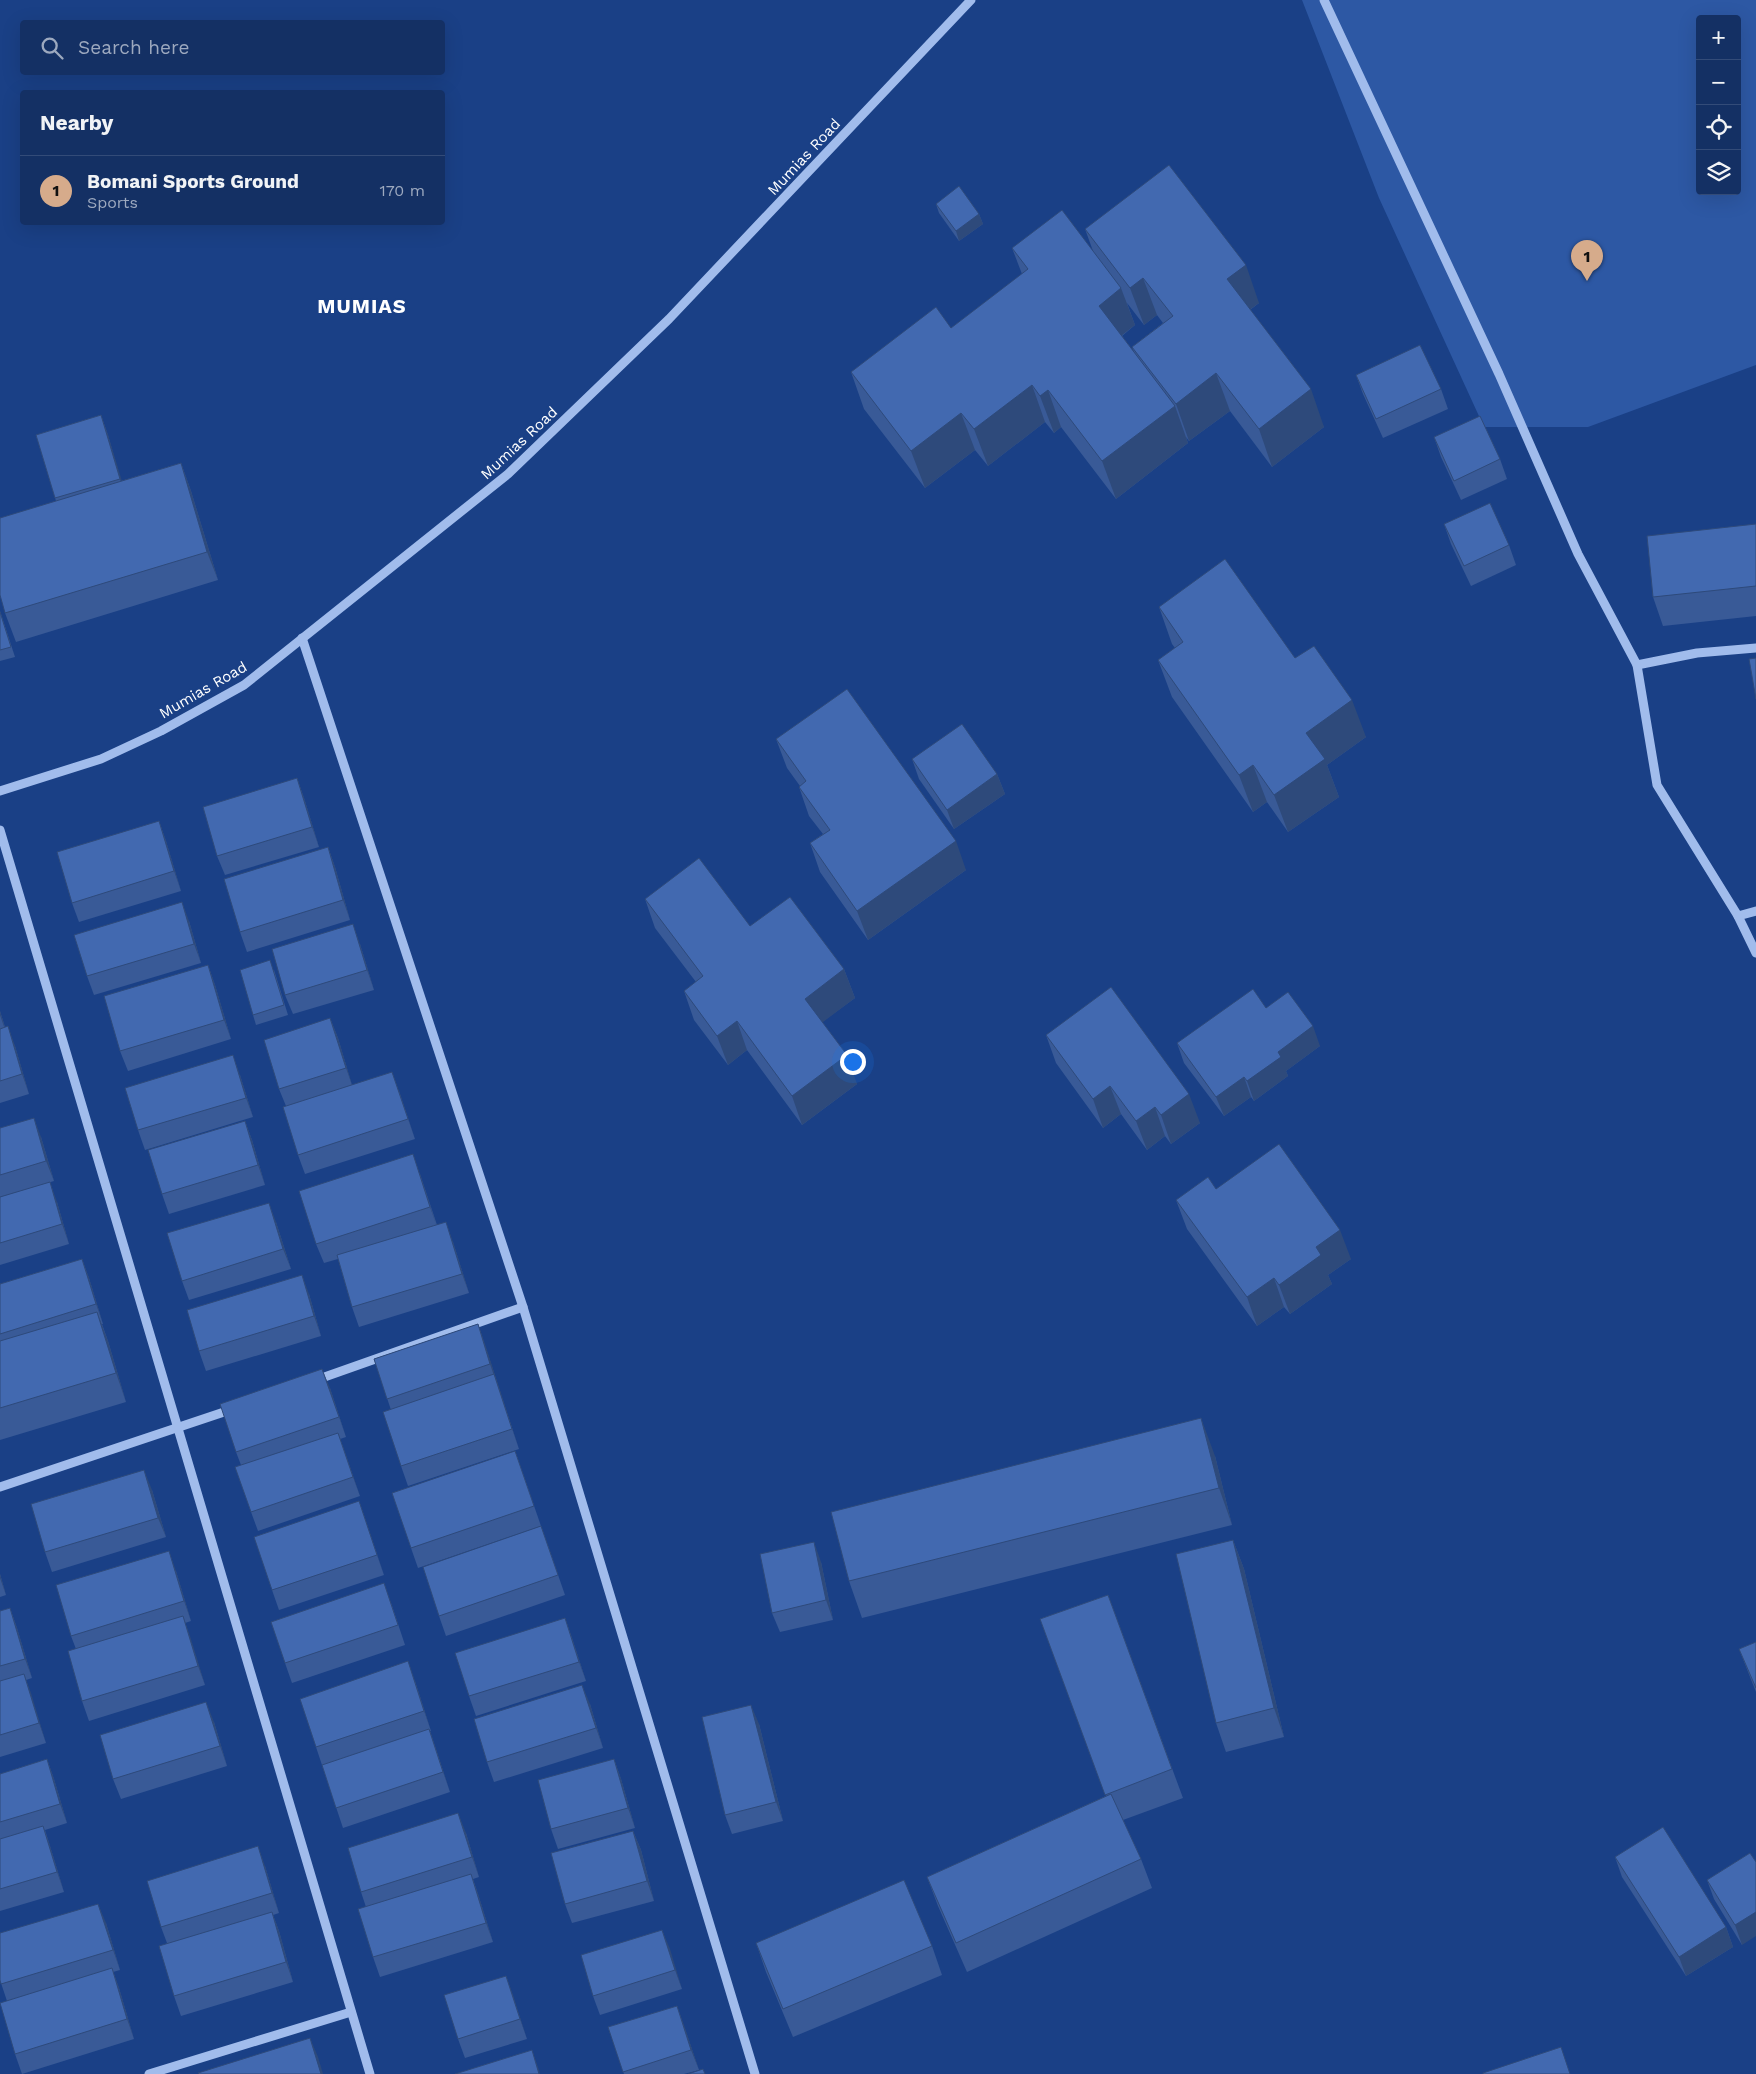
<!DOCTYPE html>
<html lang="en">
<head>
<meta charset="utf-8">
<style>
	body { margin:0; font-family:"Work Sans",sans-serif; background:#1d386a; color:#f1f3f6 }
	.controls { position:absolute; right:15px; top:15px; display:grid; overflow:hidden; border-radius:5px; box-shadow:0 5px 20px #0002 }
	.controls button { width:45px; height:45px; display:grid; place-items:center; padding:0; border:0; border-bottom:1px solid #334b78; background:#143064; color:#f1f3f6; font:25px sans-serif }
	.you { position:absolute; left:852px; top:1061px; width:18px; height:18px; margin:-12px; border:4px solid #fff; border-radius:50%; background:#1a73e8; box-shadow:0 0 0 8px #1a73e833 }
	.badge { display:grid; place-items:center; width:32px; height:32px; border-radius:50%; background:#d6ab8b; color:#111; font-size:16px; font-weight:700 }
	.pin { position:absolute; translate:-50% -41px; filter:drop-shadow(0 1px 2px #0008) }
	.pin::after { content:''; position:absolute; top:26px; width:18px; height:15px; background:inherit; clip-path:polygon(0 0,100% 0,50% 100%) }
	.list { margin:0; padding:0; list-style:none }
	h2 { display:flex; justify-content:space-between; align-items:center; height:65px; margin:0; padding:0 20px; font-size:21px }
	h2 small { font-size:16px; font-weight:400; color:#9da9bf }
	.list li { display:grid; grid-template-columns:32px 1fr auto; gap:15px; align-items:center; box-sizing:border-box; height:70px; padding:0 20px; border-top:1px solid #334b78 }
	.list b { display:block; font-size:19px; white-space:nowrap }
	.list p { margin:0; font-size:16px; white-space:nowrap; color:#9da9bf }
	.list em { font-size:16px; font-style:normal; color:#9da9bf }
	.icon { flex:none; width:28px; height:28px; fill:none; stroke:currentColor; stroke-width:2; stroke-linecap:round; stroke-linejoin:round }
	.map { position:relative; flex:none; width:1756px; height:2074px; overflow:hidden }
	.search { position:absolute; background:#143064; box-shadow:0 5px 20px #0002; left:20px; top:20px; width:425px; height:55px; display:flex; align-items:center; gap:12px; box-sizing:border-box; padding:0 18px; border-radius:5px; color:#9da9bf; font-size:19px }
	.panel { position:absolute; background:#143064; box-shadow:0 5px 20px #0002; left:20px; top:90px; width:425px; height:135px; border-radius:5px }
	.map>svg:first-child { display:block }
</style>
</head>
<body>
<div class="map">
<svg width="1756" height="2074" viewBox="0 0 1756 2074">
	<rect width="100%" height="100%" fill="#1a4086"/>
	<path fill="#2d58a4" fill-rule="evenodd" d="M1302,0H1756V365L1588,427H1484L1379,198ZM1700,19H1737V191H1700Z"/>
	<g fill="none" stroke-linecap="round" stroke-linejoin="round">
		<g stroke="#a1bcec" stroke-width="9">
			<polyline points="1324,0 1499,374 1578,554 1637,665 1657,785 1738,916 1756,953"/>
			<polyline points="302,638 523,1307 755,2074"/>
			<polyline points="1637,665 1697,653 1756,648"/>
			<polyline points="0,791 101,759 161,731 244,685 508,474 669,319 971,0"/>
			<polyline points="0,830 370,2074"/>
			<polyline points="1738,916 1756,911"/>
			<polyline points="316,1380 523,1307"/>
			<polyline points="0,1487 233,1409"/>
			<polyline points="149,2074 351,2012"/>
		</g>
	</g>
	<g fill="#395a97" fill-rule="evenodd">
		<polygon points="936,204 979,214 983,224 959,241 939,213"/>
		<path d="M1085,229L1259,303L1250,310L1324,427L1272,467L1230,411L1189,441L1186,437L1188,443L1116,499L1061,427L1054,433L1045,422L988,466L975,450L925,488L864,409L851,372L951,328L1022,274L1012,248L1093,251ZM1127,303L1144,325L1157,315L1163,323L1132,347L1134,352L1122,336L1135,325Z"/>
		<polygon points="1356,375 1441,389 1448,409 1383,438 1363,394"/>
		<polygon points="101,415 108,435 121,481 181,463 191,491 218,580 16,642 5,613 56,501 36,435"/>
		<polygon points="1434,437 1500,459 1507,479 1461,500 1441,457"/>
		<polygon points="1444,524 1509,545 1516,565 1471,586 1451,544"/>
		<polygon points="1756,524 1756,616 1663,626 1653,597"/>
		<polygon points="1159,607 1295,658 1366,737 1327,765 1339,797 1288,832 1267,802 1253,812 1172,697 1158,660 1175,648 1172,644"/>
		<polygon points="0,611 15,657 0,661"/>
		<polygon points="776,739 966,870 868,940 820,872 810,843 823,834 809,816 799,787 800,786 787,768"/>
		<polygon points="912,759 997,774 1005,794 954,829 919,779"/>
		<polygon points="297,778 304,798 319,847 225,875 217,856"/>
		<polygon points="159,821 166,841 181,891 79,922 72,903"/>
		<polygon points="328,847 335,867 350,920 247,952 240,932"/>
		<polygon points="645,899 750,926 844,969 855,998 822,1022 857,1084 802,1125 747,1050 728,1065 694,1020 684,991 696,982 655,928"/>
		<polygon points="189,921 201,963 94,995 87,976"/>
		<polygon points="360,944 374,990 293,1014 285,995"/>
		<polygon points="208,965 215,985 231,1039 128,1071 120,1051"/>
		<polygon points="274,970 288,1015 256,1025 253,1015"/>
		<polygon points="1266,1008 1320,1046 1286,1071 1288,1076 1254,1101 1251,1097 1224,1116 1184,1063 1177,1043"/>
		<polygon points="0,1011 5,1027 15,1046 29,1094 0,1103"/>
		<polygon points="330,1018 338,1038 352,1085 399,1091 415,1139 305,1174 298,1155 286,1106 279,1089"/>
		<polygon points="1046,1035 1200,1123 1171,1144 1165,1136 1147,1150 1121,1114 1103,1128 1056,1063"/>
		<polygon points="240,1075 253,1117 145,1150 138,1130"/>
		<polygon points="245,1121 252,1140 265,1185 169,1214 162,1194"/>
		<polygon points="0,1128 41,1137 54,1181 0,1197"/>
		<polygon points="420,1174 437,1225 453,1242 469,1293 359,1327 352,1307 338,1259 324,1263 316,1244"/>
		<polygon points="1216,1189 1351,1259 1328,1275 1332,1284 1290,1314 1284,1307 1257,1326 1187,1229 1176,1200"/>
		<polygon points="0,1197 57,1202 69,1244 0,1265"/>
		<polygon points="276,1222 291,1269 189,1300 182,1281"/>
		<polygon points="82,1259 89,1278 103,1324 102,1324 108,1341 126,1402 0,1440 0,1284"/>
		<polygon points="309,1294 321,1336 206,1371 199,1351"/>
		<polygon points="478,1324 519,1449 408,1486 401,1466 391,1410 374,1359"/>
		<polygon points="330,1388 346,1437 340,1439 360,1496 258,1531 251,1512 241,1465 236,1452"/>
		<polygon points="515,1451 541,1526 418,1568 411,1548"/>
		<polygon points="1215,1456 1232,1525 862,1618 849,1581"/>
		<polygon points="152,1490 166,1537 52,1572 45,1552"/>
		<polygon points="359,1501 384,1575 279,1610 272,1590"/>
		<polygon points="1233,1540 1244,1569 1284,1737 1226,1752 1216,1723"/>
		<polygon points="548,1546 565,1595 446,1636 439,1616"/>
		<polygon points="821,1562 833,1620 780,1632 772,1613"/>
		<polygon points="176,1571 191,1621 185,1623 205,1685 89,1721 82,1701 76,1649 71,1636"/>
		<polygon points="0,1574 6,1595 0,1597"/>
		<polygon points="1108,1595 1183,1798 1123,1820 1141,1859 1152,1888 967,1972 938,1906 927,1877 1106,1796 1040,1619"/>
		<polygon points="391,1603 405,1645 292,1683 285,1663"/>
		<polygon points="10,1608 17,1628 32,1678 26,1680 46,1743 0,1757 0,1611"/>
		<polygon points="565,1618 572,1638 586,1681 476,1716 469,1696"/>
		<polygon points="1756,1642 1756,1692 1739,1649"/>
		<polygon points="415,1681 431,1731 430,1731 450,1792 343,1828 316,1747"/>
		<polygon points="590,1704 603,1748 494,1782 487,1762"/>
		<polygon points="214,1722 227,1766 121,1799 113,1779"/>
		<polygon points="759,1724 783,1821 732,1834 725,1815"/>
		<polygon points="47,1759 54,1779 67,1823 45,1830 50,1846 64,1892 0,1911 0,1774"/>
		<polygon points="614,1759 621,1779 635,1828 558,1849 551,1829"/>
		<polygon points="633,1831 641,1850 654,1901 572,1923 565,1904"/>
		<polygon points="466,1833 479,1877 473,1879 478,1894 493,1942 380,1977 373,1957 366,1907 361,1892"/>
		<polygon points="1750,1853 1742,1945 1714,1899 1707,1880"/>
		<polygon points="1615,1857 1726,1927 1733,1947 1686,1976 1622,1877"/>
		<polygon points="265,1866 279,1913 273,1915 279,1931 293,1982 181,2016 174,1996 167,1943 161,1927"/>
		<polygon points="106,1923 120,1970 113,1972 119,1988 134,2039 22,2074 15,2054 7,2001 0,1980"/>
		<polygon points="662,1930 682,1989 600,2015 593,1996"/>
		<polygon points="756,1943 932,1946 942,1975 793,2037 766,1972"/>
		<polygon points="506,1976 527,2039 465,2058 458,2039"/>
		<polygon points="677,2006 699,2070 684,2074 624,2074 608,2027"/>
	</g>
	<g fill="#2e4a7b">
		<polygon points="979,214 983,224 959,241 956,231"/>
		<polygon points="1246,265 1259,303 1240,317 1227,279"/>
		<polygon points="1143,278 1157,315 1144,325 1130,288"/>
		<polygon points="1121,288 1135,325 1112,343 1099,306"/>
		<polygon points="1216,373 1230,411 1189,441 1176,404"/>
		<polygon points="1032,385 1045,422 988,466 974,429"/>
		<polygon points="1311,389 1324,427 1272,467 1259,429"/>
		<polygon points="1048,390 1061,427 1054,433 1040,396"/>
		<polygon points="1175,406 1188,443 1116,499 1102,461"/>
		<polygon points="961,413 975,450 925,488 911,451"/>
		<polygon points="101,415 108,435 127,498 120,479"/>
		<polygon points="181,463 191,491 218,580 207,552"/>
		<polygon points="1352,700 1366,737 1327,765 1339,797 1288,832 1274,795 1306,733"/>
		<polygon points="1253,765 1267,802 1253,812 1239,775"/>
		<polygon points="997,774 1005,794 954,829 947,810"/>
		<polygon points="297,778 304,798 319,847 312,827"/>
		<polygon points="159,821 166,841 181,891 174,871"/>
		<polygon points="956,841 966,870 868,940 857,911"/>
		<polygon points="328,847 335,867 350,920 343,900"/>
		<polygon points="182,902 189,921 201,963 194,944"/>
		<polygon points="353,924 360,944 374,990 367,970"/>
		<polygon points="208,965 215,985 231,1039 224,1020"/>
		<polygon points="844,969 855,998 815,1028 805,999"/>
		<polygon points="0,1011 8,1038 0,1015"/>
		<polygon points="330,1018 338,1038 353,1088 346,1068"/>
		<polygon points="737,1021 747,1050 728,1065 717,1036"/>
		<polygon points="8,1026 15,1046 29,1094 22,1074"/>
		<polygon points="1313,1026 1320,1046 1286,1071 1288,1076 1254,1101 1247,1081 1278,1052"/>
		<polygon points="233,1055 240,1075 253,1117 246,1098"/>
		<polygon points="847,1055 857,1084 802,1125 792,1096"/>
		<polygon points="392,1072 399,1091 415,1139 408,1119"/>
		<polygon points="1244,1077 1251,1097 1224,1116 1216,1097"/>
		<polygon points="1110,1086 1121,1114 1103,1128 1093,1099"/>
		<polygon points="1189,1094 1200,1123 1171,1144 1161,1115"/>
		<polygon points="1155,1107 1165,1136 1147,1150 1136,1121"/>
		<polygon points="34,1118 41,1137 54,1181 46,1161"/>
		<polygon points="245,1121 252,1140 265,1185 258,1165"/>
		<polygon points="413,1154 420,1174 437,1227 430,1207"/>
		<polygon points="50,1182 57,1202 69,1244 62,1224"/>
		<polygon points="269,1203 276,1222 291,1269 283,1249"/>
		<polygon points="446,1222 453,1242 469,1293 462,1274"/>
		<polygon points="1340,1230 1351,1259 1328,1275 1332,1284 1290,1314 1279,1285 1316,1247"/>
		<polygon points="82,1259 89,1278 103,1324 96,1304"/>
		<polygon points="302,1275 309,1294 321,1336 314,1316"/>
		<polygon points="1274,1278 1284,1307 1257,1326 1247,1297"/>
		<polygon points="97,1312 108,1341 126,1402 116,1373"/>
		<polygon points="478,1324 485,1344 519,1449 490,1364"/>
		<polygon points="322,1369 330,1388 346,1437 339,1417"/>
		<polygon points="1201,1418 1215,1456 1232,1525 1219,1488"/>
		<polygon points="338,1433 345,1452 360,1496 353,1477"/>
		<polygon points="144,1470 152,1490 166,1537 158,1518"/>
		<polygon points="359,1501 366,1521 384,1575 377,1555"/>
		<polygon points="1233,1540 1244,1569 1284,1737 1274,1708"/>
		<polygon points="814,1542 821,1562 833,1620 826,1600"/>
		<polygon points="169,1551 176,1571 191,1621 184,1601"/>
		<polygon points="0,1574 6,1595 0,1578"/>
		<polygon points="10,1608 17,1628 32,1678 25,1659"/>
		<polygon points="183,1616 190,1636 205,1685 198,1666"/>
		<polygon points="565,1618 572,1638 586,1681 579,1662"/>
		<polygon points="408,1661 415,1681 431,1731 424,1711"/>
		<polygon points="24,1674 31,1693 46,1743 39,1723"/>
		<polygon points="582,1685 590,1704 603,1748 596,1728"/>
		<polygon points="206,1702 214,1722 227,1766 220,1746"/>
		<polygon points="751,1705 759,1724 783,1821 776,1802"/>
		<polygon points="429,1729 436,1749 450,1792 443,1772"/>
		<polygon points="47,1759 54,1779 67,1823 60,1804"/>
		<polygon points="614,1759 621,1779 635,1828 628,1808"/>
		<polygon points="458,1813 466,1833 479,1877 472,1857"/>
		<polygon points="43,1826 50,1846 64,1892 57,1872"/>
		<polygon points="633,1831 641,1850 654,1901 647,1881"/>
		<polygon points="258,1846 265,1866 279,1913 272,1893"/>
		<polygon points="471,1874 478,1894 493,1942 486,1923"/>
		<polygon points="98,1904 106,1923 120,1970 113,1950"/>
		<polygon points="272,1912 279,1931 293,1982 286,1962"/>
		<polygon points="1756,1912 1756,1936 1742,1945 1735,1925"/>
		<polygon points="1726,1927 1733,1947 1686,1976 1679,1957"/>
		<polygon points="662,1930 670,1949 682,1989 675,1970"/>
		<polygon points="112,1968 119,1988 134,2039 127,2019"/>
		<polygon points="506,1976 513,1995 527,2039 520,2019"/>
		<polygon points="677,2006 684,2025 699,2070 691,2050"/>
		<polygon points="310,2038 318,2057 323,2074 321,2074"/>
		<polygon points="532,2050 539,2070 540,2074 539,2074"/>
	</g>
	<g fill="#4269b0" stroke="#2e4a7b">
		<polygon points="1169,165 1246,265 1227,279 1311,389 1259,429 1216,373 1176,404 1132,347 1173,316 1143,278 1130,288 1085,229"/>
		<polygon points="959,186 979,214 956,231 936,204"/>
		<polygon points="1062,210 1121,288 1099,306 1175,406 1102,461 1048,390 1040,396 1032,385 974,429 961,413 911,451 851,372 936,307 951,328 1028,269 1012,248"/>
		<polygon points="1420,345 1441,389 1376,419 1356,375"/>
		<polygon points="101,415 120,479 55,498 36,435"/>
		<polygon points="1480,416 1500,459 1454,481 1434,437"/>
		<polygon points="181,463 207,552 5,613 0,595 0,518"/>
		<polygon points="1490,503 1509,545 1464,566 1444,524"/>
		<polygon points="1756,524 1756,586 1653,597 1647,536"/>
		<polygon points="1225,559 1295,658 1314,646 1352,700 1306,733 1325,759 1274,795 1253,765 1239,775 1158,660 1183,642 1159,607"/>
		<polygon points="0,612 11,647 0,650"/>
		<polygon points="1756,658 1756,699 1749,659"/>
		<polygon points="847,689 956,841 857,911 810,843 830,830 799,787 806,781 776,739"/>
		<polygon points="962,724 997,774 947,810 912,759"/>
		<polygon points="297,778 312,827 217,856 203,807"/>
		<polygon points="159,821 174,871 72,903 57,852"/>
		<polygon points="328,847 343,900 240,932 224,879"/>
		<polygon points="699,858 750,926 790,897 844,969 805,999 847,1055 792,1096 737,1021 717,1036 684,991 703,976 645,899"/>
		<polygon points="182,902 194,944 87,976 74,935"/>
		<polygon points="353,924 367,970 285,995 272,949"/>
		<polygon points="270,960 284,1005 253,1015 240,970"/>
		<polygon points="208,965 224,1020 120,1051 104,996"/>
		<polygon points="1111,987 1189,1094 1161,1115 1155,1107 1136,1121 1110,1086 1093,1099 1046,1035"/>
		<polygon points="1253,989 1266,1008 1288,992 1313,1026 1278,1052 1281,1057 1247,1081 1244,1077 1216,1097 1177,1043"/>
		<polygon points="330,1018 346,1068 279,1089 264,1040"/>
		<polygon points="8,1026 22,1074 0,1081 0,1029"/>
		<polygon points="233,1055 246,1098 138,1130 125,1088"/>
		<polygon points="392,1072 408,1119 298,1155 283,1107"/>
		<polygon points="34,1118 46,1161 0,1175 0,1128"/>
		<polygon points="245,1121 258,1165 162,1194 148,1150"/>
		<polygon points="1279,1144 1340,1230 1316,1247 1321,1255 1279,1285 1274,1278 1247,1297 1176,1200 1208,1177 1216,1189"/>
		<polygon points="413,1154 430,1207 316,1244 299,1191"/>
		<polygon points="50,1182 62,1224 0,1243 0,1197"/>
		<polygon points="269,1203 283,1249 182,1281 167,1233"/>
		<polygon points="446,1222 462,1274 352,1307 337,1255"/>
		<polygon points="82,1259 96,1304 0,1334 0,1284"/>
		<polygon points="302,1275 314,1316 199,1351 187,1310"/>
		<polygon points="97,1312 116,1373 0,1408 0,1341"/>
		<polygon points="478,1324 490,1364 387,1399 374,1359"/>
		<polygon points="322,1369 339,1417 236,1452 220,1404"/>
		<polygon points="494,1374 512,1429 401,1466 383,1412"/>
		<polygon points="1201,1418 1219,1488 849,1581 831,1512"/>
		<polygon points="338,1433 353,1477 251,1512 235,1467"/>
		<polygon points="515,1451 534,1506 411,1548 392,1493"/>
		<polygon points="144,1470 158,1518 45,1552 31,1504"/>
		<polygon points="359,1501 377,1555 272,1590 254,1537"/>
		<polygon points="541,1526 558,1575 439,1616 423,1567"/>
		<polygon points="1233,1540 1274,1708 1216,1723 1176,1554"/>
		<polygon points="814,1542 826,1600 772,1613 760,1554"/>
		<polygon points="169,1551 184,1601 71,1636 56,1585"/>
		<polygon points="384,1583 398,1625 285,1663 271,1622"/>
		<polygon points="1108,1595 1172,1769 1105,1795 1040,1619"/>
		<polygon points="10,1608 25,1659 0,1666 0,1611"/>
		<polygon points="183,1616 198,1666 82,1701 68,1651"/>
		<polygon points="565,1618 579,1662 469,1696 455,1653"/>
		<polygon points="1756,1642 1756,1688 1739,1649"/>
		<polygon points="408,1661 424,1711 316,1747 300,1699"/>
		<polygon points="24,1674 39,1723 0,1735 0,1681"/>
		<polygon points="582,1685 596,1728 487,1762 474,1719"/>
		<polygon points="206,1702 220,1746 113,1779 100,1735"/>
		<polygon points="751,1705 776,1802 725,1815 702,1717"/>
		<polygon points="429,1729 443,1772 336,1808 322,1765"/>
		<polygon points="47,1759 60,1804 0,1822 0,1774"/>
		<polygon points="614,1759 628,1808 551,1829 538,1780"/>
		<polygon points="1111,1794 1141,1859 956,1943 927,1877"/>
		<polygon points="458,1813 472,1857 361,1892 348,1848"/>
		<polygon points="43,1826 57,1872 0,1889 0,1839"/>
		<polygon points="1663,1827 1726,1927 1679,1957 1615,1857"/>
		<polygon points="633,1831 647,1881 565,1904 551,1853"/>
		<polygon points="258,1846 272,1893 161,1927 147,1881"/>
		<polygon points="1750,1853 1756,1862 1756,1912 1735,1925 1707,1880"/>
		<polygon points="471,1874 486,1923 373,1957 358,1909"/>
		<polygon points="904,1880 932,1946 783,2009 756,1943"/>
		<polygon points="98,1904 113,1950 1,1984 0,1980 0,1933"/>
		<polygon points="272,1912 286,1962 174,1996 159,1946"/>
		<polygon points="662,1930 675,1970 593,1996 581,1955"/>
		<polygon points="112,1968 127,2019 15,2054 0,2003"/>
		<polygon points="506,1976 520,2019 458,2039 444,1995"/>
		<polygon points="677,2006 691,2050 623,2072 608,2027"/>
		<polygon points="310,2038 321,2074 199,2074 198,2073"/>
		<polygon points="1561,2047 1570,2074 1483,2074 1483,2073"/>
		<polygon points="532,2050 539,2074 455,2074"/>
		<polygon points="703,2069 705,2074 688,2074"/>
	</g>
	<g text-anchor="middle" stroke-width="4" stroke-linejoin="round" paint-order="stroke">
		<g font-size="15" fill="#fff" stroke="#1a4086">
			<text transform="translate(804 157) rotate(-47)" y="5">Mumias Road</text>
			<text transform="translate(519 443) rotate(-43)" y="5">Mumias Road</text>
			<text transform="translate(203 690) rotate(-30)" y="5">Mumias Road</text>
		</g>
		<g font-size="20" font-weight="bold" letter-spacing="1" fill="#fff" stroke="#1a4086">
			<text x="362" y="313">MUMIAS</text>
		</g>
	</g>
</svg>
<div class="controls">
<button>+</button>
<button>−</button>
<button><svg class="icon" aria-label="locate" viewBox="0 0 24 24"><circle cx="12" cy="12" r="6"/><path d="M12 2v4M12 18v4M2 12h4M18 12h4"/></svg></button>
<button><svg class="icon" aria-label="layers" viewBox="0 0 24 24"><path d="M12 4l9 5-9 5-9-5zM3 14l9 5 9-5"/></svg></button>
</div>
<div class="you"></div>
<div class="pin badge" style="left:1587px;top:281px">1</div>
<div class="search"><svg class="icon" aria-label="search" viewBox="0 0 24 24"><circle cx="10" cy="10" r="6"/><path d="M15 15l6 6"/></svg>Search here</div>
<section class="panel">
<h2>Nearby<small></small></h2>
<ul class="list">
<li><span class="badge">1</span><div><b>Bomani Sports Ground</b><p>Sports</p></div><em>170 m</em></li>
</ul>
</section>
</div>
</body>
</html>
